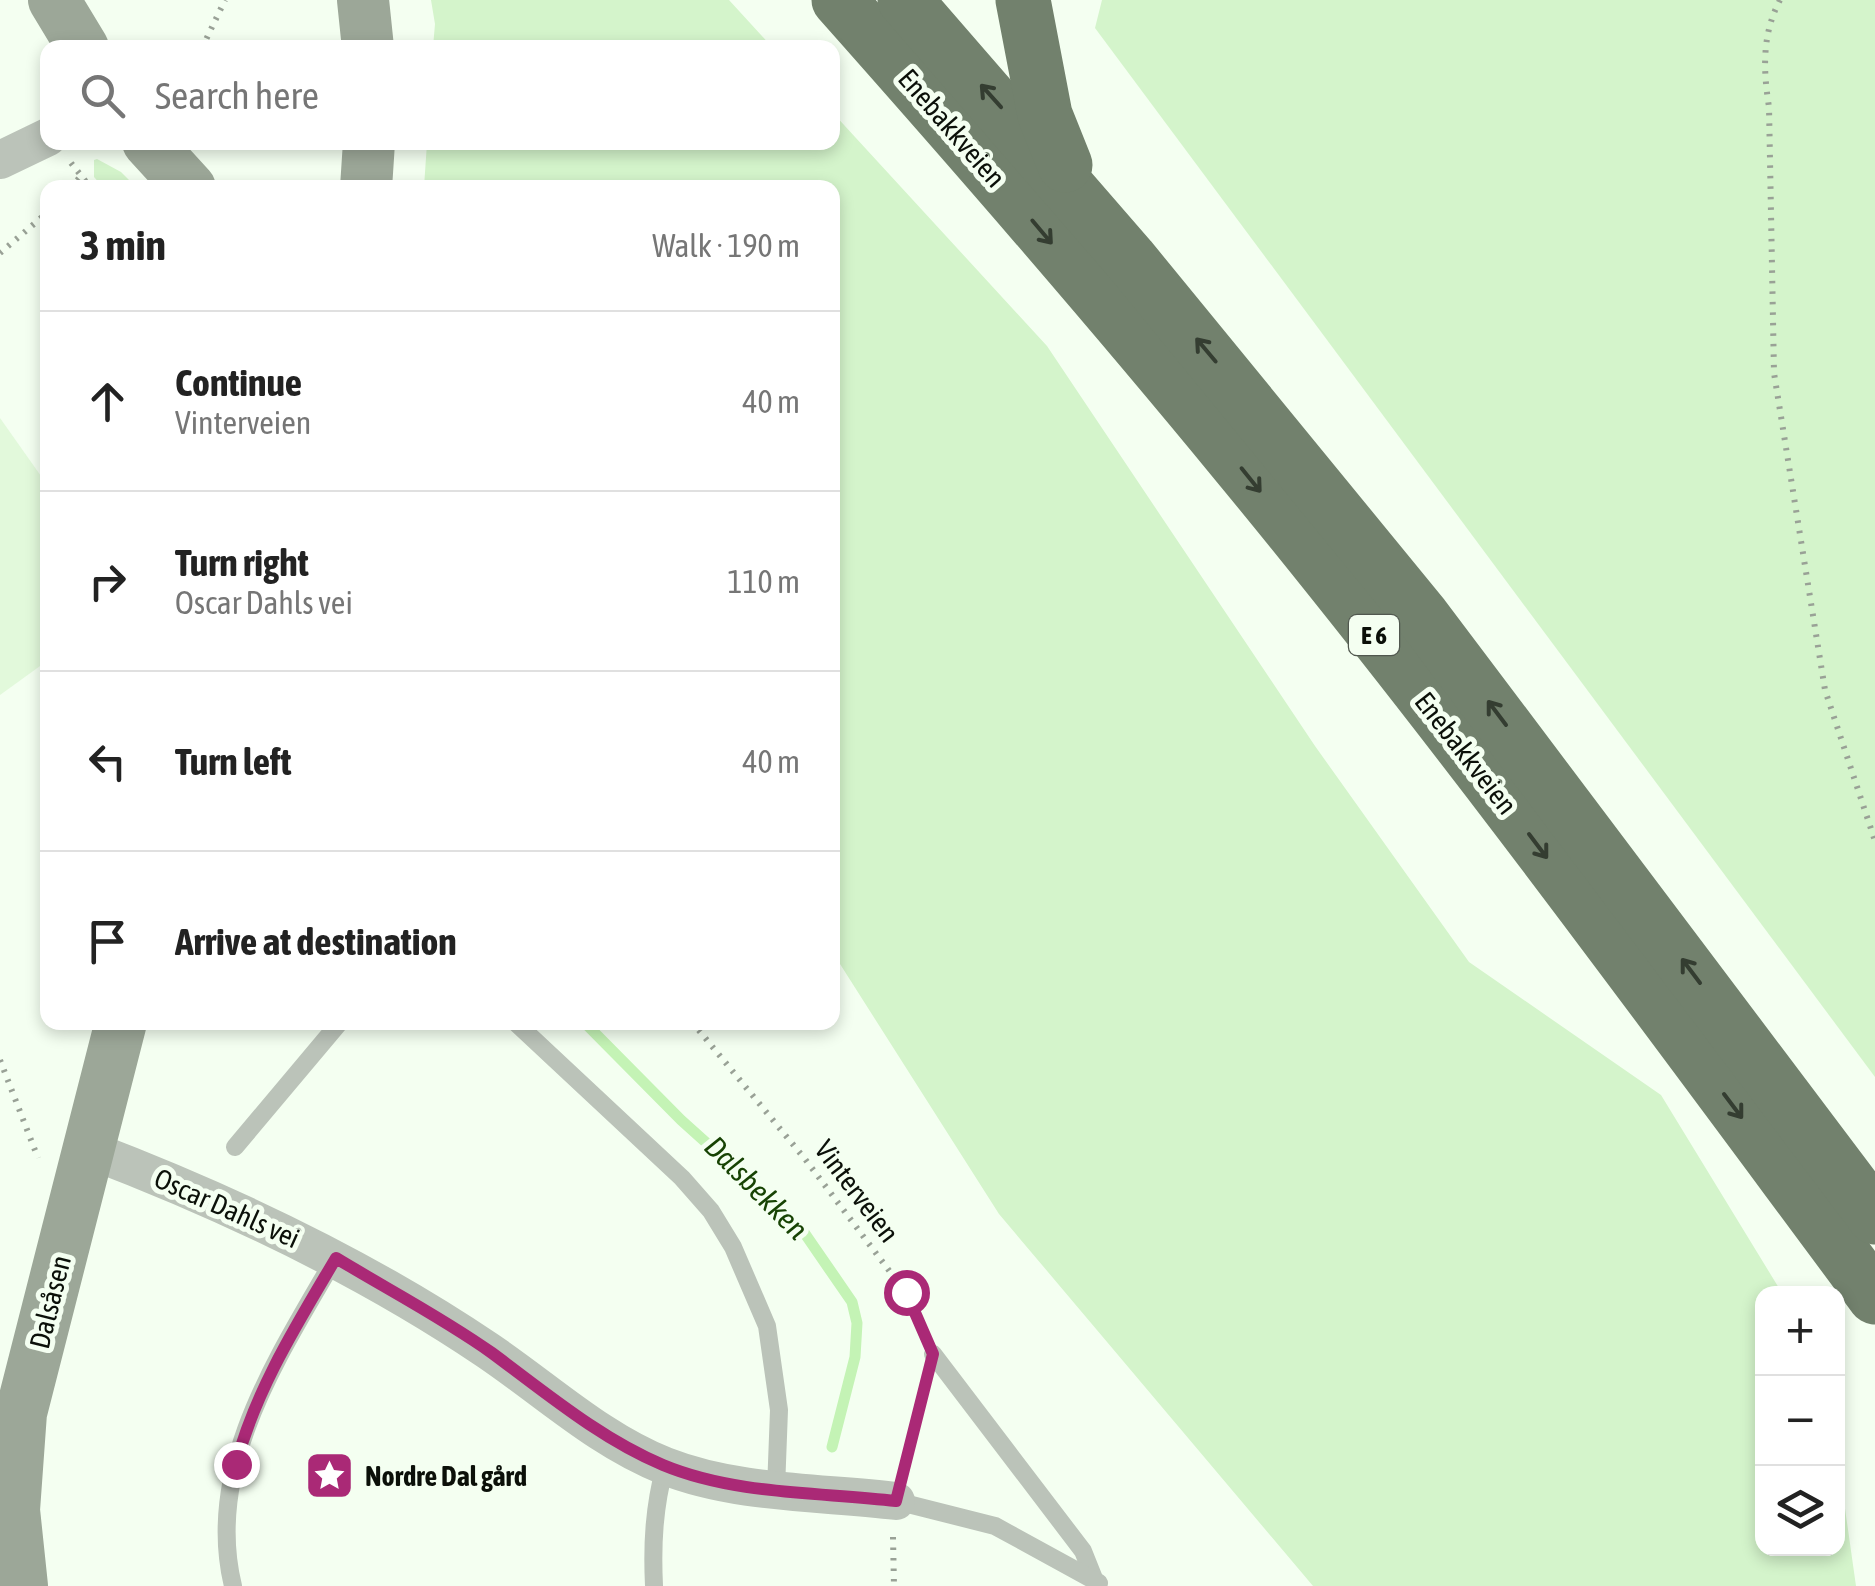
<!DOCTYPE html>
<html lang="en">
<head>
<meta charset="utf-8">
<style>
	body { margin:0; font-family:"Asap Condensed",sans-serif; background:#f2f2f2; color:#222 }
	.controls { position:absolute; right:30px; bottom:30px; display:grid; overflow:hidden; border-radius:20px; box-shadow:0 5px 15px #0003 }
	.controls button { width:90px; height:90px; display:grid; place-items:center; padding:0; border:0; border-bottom:2px solid #e0e0e0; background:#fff; color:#222; font:50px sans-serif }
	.stop { position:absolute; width:30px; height:30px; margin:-22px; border:8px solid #aa2976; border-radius:50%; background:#fff }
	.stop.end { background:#aa2976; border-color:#fff; box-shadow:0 2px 10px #0008 }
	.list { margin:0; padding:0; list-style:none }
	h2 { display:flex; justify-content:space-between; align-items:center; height:130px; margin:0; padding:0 40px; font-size:42px }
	h2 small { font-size:32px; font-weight:400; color:#767676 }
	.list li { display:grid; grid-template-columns:65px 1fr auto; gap:30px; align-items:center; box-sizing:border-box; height:180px; padding:0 40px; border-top:2px solid #e0e0e0 }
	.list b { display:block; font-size:38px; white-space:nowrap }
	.list p { margin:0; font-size:32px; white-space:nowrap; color:#767676 }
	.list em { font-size:32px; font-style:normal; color:#767676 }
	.icon { flex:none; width:55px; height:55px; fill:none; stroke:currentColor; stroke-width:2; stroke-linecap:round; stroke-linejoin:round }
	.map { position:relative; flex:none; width:1875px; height:1586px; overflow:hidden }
	.search { position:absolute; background:#fff; box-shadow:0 5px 15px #0003; left:40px; top:40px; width:800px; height:110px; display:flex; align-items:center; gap:25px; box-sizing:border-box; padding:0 35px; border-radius:20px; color:#767676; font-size:38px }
	.panel { position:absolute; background:#fff; box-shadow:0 5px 15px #0003; left:40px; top:180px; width:800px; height:850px; border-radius:20px }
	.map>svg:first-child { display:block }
</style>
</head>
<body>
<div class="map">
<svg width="1875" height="1586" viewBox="0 0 1875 1586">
	<rect width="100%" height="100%" fill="#f4fff1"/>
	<polygon fill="#e2f9db" points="0,418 48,486 47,661 0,695"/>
	<g fill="#d4f4cb">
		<polygon points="431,0 729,0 772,47 433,47 435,24"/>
		<polygon points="1102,0 1875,0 1875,1077 1095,28"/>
		<polygon points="833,113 1047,346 1315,746 1469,962 1661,1095 1782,1293 1762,1294 1762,1548 1838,1548 1838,1459 1856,1586 1313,1586 999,1214 833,953 832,188 424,187 427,143 832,142"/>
		<polygon points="97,159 121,172 136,187 103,187 94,177 94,160"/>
	</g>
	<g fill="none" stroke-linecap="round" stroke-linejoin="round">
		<polyline stroke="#c4f3b5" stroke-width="11" points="584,1022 681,1120 801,1228 852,1302 857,1323 855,1357 832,1447"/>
		<g stroke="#99a196" stroke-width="6" stroke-dasharray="2.5 8" stroke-linecap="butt">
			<path d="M1780,0C1762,34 1763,69 1769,107L1774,373L1825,690L1875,841"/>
			<polyline points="202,48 225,0"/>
			<polyline points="71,163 91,188"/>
			<polyline points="70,188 81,176"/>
			<polyline points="0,253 48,212"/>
			<polyline points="692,1022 805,1159 906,1293 923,1332"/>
			<polyline points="0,1060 38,1158"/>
			<polyline points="905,1466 925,1386"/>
			<polyline points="893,1537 894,1586"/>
		</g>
		<g stroke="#bbc3b9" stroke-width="18">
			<polyline points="515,1022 682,1178 711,1211 733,1247 767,1326 779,1410 776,1489"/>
			<polyline points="235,1147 340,1022"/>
			<polyline points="933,1354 1083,1551 1095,1581"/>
			<polyline points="896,1501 995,1526 1099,1583"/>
			<path d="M233,1586C204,1467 278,1357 335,1258"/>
			<path d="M654,1586C652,1544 654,1507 665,1466"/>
		</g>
		<g stroke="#bbc3b9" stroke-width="38">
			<polyline points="0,160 48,137"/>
			<path d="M90,1150C229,1203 364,1267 487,1350C545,1389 599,1440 665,1466C736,1494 820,1492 896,1501"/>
		</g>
		<g stroke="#9ca798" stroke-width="52">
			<polyline points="54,0 83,48"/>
			<polyline points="363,0 368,48"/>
			<polyline points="148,142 190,188"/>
			<polyline points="366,188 369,142"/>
			<polyline points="22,1586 14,1510 21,1413 121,1022"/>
		</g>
		<g stroke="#72816d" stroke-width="55">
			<path d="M839,0C974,152 1107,305 1236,462C1459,732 1666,1016 1875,1297"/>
			<polyline points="905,0 1130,259 1423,617 1875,1217"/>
			<polyline points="1023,0 1045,115 1065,165"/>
		</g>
	</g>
	<defs><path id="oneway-shaft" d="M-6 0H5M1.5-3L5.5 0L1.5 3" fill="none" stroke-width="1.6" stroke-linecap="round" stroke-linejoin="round" transform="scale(2.5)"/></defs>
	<g stroke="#343d31">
		<use href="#oneway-shaft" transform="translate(991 96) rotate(-132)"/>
		<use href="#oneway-shaft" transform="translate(1042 232) rotate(50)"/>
		<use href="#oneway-shaft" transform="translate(1206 350) rotate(-130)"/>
		<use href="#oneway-shaft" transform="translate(1251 480) rotate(51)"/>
		<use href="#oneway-shaft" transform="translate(1497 713) rotate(-127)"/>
		<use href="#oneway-shaft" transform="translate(1538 846) rotate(53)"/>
		<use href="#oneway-shaft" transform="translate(1691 971) rotate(-127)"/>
		<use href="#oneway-shaft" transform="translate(1733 1106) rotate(53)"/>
	</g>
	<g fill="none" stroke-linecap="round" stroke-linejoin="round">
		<path stroke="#aa2976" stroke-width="12" d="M236,1464C256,1389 297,1324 336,1258C387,1289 443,1318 492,1353C546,1393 601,1439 663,1465C735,1495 820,1492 896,1501L933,1354L906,1292"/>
	</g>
	<defs>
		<symbol id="sight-square" viewBox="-11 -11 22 22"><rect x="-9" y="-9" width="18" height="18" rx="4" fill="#aa2976" stroke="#f4fff1"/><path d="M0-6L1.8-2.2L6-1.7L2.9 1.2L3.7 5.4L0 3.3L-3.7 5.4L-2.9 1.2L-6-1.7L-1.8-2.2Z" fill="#fff"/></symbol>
	</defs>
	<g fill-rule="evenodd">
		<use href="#sight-square" x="302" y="1448" width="55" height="55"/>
	</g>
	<g text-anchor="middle" stroke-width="10" stroke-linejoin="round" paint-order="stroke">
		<rect fill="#f4fff1" stroke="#51584f" stroke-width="2.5" x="1349" y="615" width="50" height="40" rx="8"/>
		<g font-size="25" font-weight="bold" fill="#0b1009">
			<text x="1374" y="644">E 6</text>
		</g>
		<g font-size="28" fill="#0b1009" stroke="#f4fff1">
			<text transform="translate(952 128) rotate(49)" y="10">Enebakkveien</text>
			<text transform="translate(1466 753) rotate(52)" y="10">Enebakkveien</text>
			<text transform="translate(857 1191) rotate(53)" y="10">Vinterveien</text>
			<text transform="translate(227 1208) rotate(24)" y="10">Oscar Dahls vei</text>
			<text transform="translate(50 1302) rotate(-76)" y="10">Dalsåsen</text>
		</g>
		<g font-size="28" font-weight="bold" fill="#0b1009" stroke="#f4fff1" text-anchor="start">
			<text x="365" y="1486">Nordre Dal gård</text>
		</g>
		<g font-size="30" font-style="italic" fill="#174304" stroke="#f4fff1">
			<text transform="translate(756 1188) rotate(45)" y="10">Dalsbekken</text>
		</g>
	</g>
</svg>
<div class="controls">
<button>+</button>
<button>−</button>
<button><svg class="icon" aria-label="layers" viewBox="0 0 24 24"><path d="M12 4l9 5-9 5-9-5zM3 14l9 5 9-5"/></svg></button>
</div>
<div class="stop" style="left:906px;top:1292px"></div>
<div class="stop end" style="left:236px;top:1464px"></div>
<div class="search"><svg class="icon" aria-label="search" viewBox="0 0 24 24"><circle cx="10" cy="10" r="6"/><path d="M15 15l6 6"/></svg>Search here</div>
<section class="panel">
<h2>3 min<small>Walk · 190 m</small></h2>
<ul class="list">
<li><svg class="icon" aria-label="ahead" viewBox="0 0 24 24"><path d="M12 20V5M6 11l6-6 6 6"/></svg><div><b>Continue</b><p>Vinterveien</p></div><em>40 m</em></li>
<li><svg class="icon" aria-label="right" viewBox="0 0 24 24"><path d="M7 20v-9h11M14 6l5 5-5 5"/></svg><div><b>Turn right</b><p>Oscar Dahls vei</p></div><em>110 m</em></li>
<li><svg class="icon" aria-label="left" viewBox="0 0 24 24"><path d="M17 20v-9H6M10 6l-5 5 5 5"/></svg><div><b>Turn left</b></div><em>40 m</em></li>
<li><svg class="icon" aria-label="arrive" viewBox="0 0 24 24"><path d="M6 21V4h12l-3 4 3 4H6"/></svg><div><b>Arrive at destination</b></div></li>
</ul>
</section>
</div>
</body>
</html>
